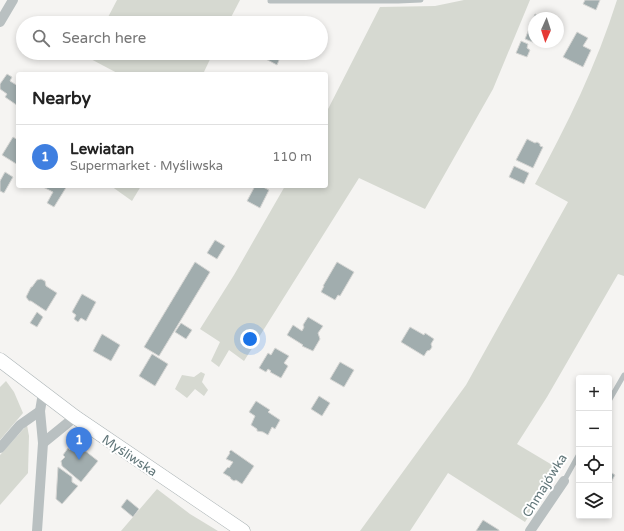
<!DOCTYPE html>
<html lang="en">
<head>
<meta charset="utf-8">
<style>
	body { margin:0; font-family:"Varela Round",sans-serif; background:#f2f2f2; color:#222 }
	.controls { position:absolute; right:12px; bottom:12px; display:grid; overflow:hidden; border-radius:4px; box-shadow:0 2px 6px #0003 }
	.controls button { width:36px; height:36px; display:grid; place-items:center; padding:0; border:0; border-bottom:1px solid #e0e0e0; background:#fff; color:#222; font:20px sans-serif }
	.compass { position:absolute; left:528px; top:12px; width:36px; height:36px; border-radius:50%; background:#fff; box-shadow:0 2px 6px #0003; rotate:183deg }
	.you { position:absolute; left:250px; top:339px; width:14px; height:14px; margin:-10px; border:3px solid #fff; border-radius:50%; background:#1a73e8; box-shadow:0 0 0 6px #1a73e833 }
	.badge { display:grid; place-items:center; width:26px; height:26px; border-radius:50%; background:#2563eb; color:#fff; font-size:13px; font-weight:700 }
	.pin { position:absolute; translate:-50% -33px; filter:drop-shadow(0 1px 2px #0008) }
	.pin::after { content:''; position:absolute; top:21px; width:14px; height:12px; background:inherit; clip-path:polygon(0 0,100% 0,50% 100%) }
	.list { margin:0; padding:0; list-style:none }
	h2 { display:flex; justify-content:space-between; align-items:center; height:52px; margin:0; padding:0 16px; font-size:17px }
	h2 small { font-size:13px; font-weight:400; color:#767676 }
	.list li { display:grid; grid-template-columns:26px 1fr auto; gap:12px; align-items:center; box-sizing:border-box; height:64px; padding:0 16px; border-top:1px solid #e0e0e0 }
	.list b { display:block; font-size:15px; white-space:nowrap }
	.list p { margin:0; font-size:13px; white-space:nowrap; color:#767676 }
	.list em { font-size:13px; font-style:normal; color:#767676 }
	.icon { flex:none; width:22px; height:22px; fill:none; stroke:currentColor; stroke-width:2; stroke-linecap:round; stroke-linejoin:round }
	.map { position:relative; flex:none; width:624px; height:531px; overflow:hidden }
	.search { position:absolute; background:#fff; box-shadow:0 2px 6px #0003; left:16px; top:16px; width:312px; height:44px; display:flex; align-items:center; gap:10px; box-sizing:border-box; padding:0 14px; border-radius:22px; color:#767676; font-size:15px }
	.panel { position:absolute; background:#fff; box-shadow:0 2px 6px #0003; left:16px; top:72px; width:312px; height:116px; border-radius:4px }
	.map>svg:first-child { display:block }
</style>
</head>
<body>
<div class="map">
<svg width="624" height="531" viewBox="0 0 624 531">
	<rect width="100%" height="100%" fill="#f5f4f2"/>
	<g fill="#d6d9d1">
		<polygon points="117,0 240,0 228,23 105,23"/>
		<polygon points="464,0 530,0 493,89 425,209 359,178 244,361 229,350 219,367 211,361 220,342 200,329 234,275 285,186 326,186 326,113 380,7 435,6"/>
		<path d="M617,0H624V276L618,274L547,397L517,444L559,469L525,522L448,473L410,531H360L466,385L568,202L535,184C567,125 597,64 617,0Z"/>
		<polygon points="89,53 213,53 203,74 119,74 87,57"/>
		<polygon points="111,186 141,186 132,201"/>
		<polygon points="201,372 205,374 202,382 208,390 204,396 195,389 187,398 175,389 182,375 194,377"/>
		<polygon points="6,381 14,392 23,413 0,440 0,387"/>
		<polygon points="27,425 29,436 28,473 0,505 0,455"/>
		<polygon points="157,489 190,514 218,531 121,531"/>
	</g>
	<g fill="#a1adae" stroke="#d6d6d4">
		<polygon points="585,0 600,0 596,10 583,4"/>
		<polygon points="535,14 544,18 534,18 534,42 547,42 545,47 525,39"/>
		<polygon points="577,32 588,38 583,46 591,50 583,67 563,57"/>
		<polygon points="521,41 528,44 527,48 530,50 527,57 516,53"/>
		<polygon points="264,53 282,53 277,65 262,57"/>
		<polygon points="7,74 12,77 10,81 18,86 18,106 5,97 7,94 0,89 0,84"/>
		<polygon points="13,137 18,140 18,165 2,155"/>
		<polygon points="527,139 535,143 537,142 540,144 540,146 543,147 533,168 516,160"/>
		<polygon points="514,166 529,173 524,184 509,177"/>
		<polygon points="5,172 13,177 4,193 0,191 0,181"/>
		<polygon points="41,186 67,186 54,207 47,203 53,192"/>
		<polygon points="255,186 261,186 269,190 260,208 247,201"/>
		<polygon points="215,240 225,246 217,259 207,253"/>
		<polygon points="195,262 210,272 159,356 144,347"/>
		<polygon points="337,262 354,272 340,296 338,295 335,300 321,292 324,286 323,286"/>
		<polygon points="41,279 45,281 46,286 57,293 46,311 31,301 29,301 26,297 31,287 32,287 37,280"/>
		<polygon points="82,294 96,302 86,321 81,318 78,322 74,319 76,315 72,312"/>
		<polygon points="37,312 43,317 37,327 30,323"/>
		<polygon points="308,317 323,326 318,333 320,339 313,351 302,346 303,345 287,335 293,325 302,331 304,327 303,325"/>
		<polygon points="181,323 192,330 186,339 175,332"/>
		<polygon points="410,327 424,335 425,333 434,339 431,344 432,347 430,350 427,351 424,356 401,342"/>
		<polygon points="102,334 120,345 111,361 93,351"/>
		<polygon points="275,348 289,356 284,363 288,366 281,378 270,372 271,371 268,369 266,372 259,368 268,353 271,355"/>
		<polygon points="152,354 168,364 155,386 139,376"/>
		<polygon points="340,362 354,370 344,387 330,379"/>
		<polygon points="319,396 330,403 322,416 311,409"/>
		<polygon points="256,401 270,410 268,412 280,420 275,429 272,427 268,435 263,432 257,431 257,429 251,425 255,416 249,412"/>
		<polygon points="74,446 79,446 98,461 81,482 62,466 61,461 65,457 63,455 68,448 70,450"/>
		<polygon points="231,450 254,466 242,484 236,480 234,481 231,479 230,477 223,473 228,467 229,468 233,462 226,459 230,453 229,452"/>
		<polygon points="58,467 72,477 72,482 78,486 62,504 56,499"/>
		<polygon points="609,471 615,475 609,486"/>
		<polygon points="127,499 139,509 133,517 121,507"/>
		<polygon points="483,520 499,530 499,531 476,531"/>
	</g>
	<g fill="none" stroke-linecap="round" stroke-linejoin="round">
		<defs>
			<polyline id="secondary" points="0,360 75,417 243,531"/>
		</defs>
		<use href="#secondary" stroke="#acb4b6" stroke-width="15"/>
		<g stroke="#b9c0c1" stroke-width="5">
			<polyline points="270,1 398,1 421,0"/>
			<polyline points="609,401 624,375"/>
			<polyline points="564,481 579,454"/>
		</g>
		<g stroke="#b9c0c1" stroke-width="10">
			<polyline points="0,22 13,0"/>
			<polyline points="43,443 75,417"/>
			<polyline points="0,448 20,425 40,411"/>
			<polyline points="37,531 43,443 40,411 43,393"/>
			<polyline points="530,531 564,481"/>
		</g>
		<use href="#secondary" stroke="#fff" stroke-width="14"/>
	</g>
	<g text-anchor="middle" stroke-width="4" stroke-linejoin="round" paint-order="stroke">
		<g font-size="13" fill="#62777a" stroke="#fff">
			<text transform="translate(130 455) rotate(34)" y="5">Myśliwska</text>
			<text transform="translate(544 485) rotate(-58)" y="5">Chmajówka</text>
		</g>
	</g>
</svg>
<div class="controls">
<button>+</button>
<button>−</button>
<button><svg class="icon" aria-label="locate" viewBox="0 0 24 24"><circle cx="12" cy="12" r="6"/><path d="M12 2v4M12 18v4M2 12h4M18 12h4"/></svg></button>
<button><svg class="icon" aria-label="layers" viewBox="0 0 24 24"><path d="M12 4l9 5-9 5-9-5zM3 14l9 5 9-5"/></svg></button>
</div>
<svg class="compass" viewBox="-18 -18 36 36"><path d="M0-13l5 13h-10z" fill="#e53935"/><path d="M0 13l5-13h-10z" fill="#767676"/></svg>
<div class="you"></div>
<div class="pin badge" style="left:79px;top:460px;background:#3f7fe0">1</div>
<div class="search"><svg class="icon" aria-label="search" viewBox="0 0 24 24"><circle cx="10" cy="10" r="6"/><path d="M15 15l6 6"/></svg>Search here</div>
<section class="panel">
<h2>Nearby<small></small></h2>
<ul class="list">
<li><span class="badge" style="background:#3f7fe0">1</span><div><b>Lewiatan</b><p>Supermarket · Myśliwska</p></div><em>110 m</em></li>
</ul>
</section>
</div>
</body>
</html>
